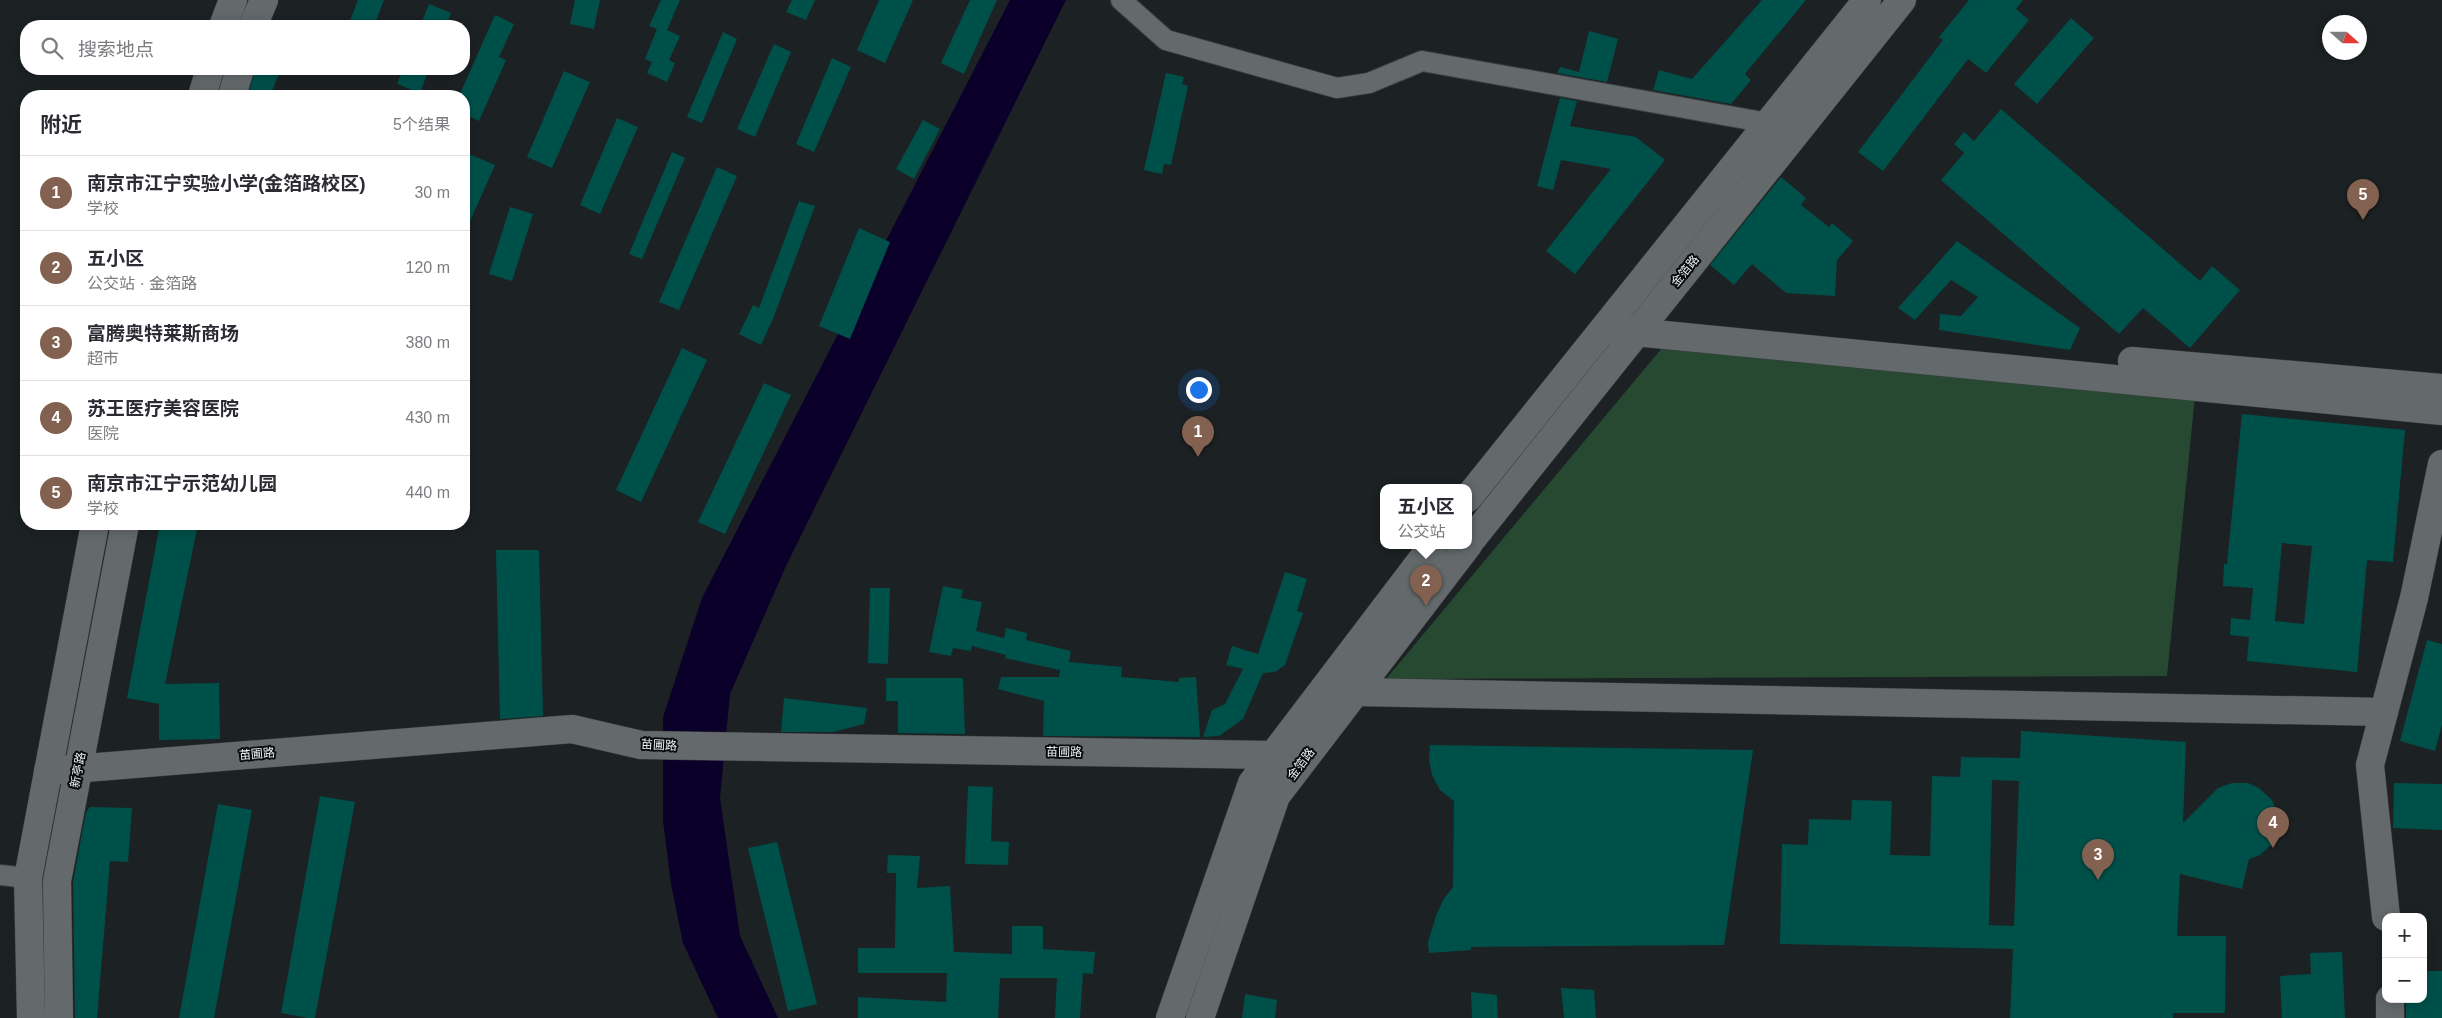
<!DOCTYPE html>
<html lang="zh">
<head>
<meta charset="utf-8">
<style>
	body { margin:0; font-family:Helvetica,"Noto Sans SC",sans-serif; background:#f7f7f7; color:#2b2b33 }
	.controls { position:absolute; right:15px; bottom:15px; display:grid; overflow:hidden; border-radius:10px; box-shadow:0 2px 12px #0003 }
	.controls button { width:45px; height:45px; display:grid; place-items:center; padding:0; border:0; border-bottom:1px solid #e1e1e2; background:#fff; color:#2b2b33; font:25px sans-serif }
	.compass { position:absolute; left:2322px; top:15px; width:45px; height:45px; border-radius:50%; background:#fff; box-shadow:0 2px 12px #0003; rotate:111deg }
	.you { position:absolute; left:1198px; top:389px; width:18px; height:18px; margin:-12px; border:4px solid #fff; border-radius:50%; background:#1a73e8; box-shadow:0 0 0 8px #1a73e833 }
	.badge { display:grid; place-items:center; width:32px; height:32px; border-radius:50%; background:#836151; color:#fff; font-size:16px; font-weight:700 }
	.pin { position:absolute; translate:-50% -41px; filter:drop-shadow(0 1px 2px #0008) }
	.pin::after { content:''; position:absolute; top:26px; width:18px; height:15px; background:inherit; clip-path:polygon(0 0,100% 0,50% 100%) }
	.popup { position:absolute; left:1380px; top:484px; width:92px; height:65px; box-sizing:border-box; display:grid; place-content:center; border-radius:10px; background:#fff; filter:drop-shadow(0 1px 4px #0005); font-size:16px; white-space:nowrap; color:#7c7c81 }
	.popup b { font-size:19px; color:#2b2b33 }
	.popup::after { content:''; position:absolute; left:50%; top:100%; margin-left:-10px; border:10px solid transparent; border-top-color:#fff }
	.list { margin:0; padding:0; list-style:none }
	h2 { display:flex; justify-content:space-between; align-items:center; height:65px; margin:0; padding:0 20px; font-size:21px }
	h2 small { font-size:16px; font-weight:400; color:#7c7c81 }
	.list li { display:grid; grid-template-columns:32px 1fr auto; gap:15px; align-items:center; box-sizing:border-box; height:75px; padding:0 20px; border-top:1px solid #e1e1e2 }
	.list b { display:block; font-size:19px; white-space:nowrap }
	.list p { margin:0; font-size:16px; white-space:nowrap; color:#7c7c81 }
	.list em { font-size:16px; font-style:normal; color:#7c7c81 }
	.icon { flex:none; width:28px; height:28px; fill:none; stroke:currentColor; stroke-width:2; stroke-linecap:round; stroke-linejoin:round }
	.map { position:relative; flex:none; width:2442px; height:1018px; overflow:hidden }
	.search { position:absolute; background:#fff; box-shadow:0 2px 12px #0003; left:20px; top:20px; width:450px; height:55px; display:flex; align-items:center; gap:12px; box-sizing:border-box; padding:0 18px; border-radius:20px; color:#7c7c81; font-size:19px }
	.panel { position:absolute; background:#fff; box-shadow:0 2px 12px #0003; left:20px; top:90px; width:450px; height:440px; border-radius:20px }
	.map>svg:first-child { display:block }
</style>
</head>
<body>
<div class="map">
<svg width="2442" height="1018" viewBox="0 0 2442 1018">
	<rect width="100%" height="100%" fill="#1c2123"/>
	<polygon fill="#274932" points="1662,348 2195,396 2167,676 1386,679"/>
	<polygon fill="#0b0029" points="1010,0 1066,0 786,566 730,694 720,798 740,936 778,1018 718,1018 683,943 671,884 663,821 663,717 702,598"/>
	<g fill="#00504a" fill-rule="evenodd">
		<polygon points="358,0 384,0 374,26 348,26"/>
		<polygon points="575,0 600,0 594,29 570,24"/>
		<polygon points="661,0 680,0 667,30 680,36 669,60 675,63 667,82 647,73 652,62 645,59 657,29 649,26"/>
		<polygon points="792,0 815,0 806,20 786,12"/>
		<polygon points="879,0 913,0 885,63 857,50"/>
		<polygon points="970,0 997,0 964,74 941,63"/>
		<polygon points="1762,0 1806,0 1745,74 1751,80 1731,104 1653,90 1659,70 1692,79"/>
		<polygon points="1969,0 2023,0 2016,9 2029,20 1986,73 1968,59 1883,171 1858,152 1943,40 1939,37"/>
		<polygon points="429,4 451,13 446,26 420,26"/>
		<polygon points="495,15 514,24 499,57 506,60 479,121 464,114 464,96 459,96"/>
		<polygon points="2071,18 2094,38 2037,104 2014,84"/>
		<polygon points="1589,31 1618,39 1607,82 1557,73 1560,67 1579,72"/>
		<polygon points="723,32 737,39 702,123 687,117"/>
		<polygon points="774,44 791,52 755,137 737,129"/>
		<polygon points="832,58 851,67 814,152 796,144"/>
		<polygon points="255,69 281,69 270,96 248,96"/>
		<polygon points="403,69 429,69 420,93 397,84"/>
		<polygon points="564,71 590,82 552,168 527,157"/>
		<polygon points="1166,73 1184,77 1182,84 1188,86 1171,165 1164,164 1162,174 1144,170"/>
		<polygon points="1560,98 1577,101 1570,126 1636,137 1665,160 1575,274 1546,251 1611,169 1561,160 1553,190 1537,186"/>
		<polygon points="2001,109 2200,281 2212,266 2240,290 2190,348 2143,308 2119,334 1941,180 1964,153 1954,144 1964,132 1974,141"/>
		<polygon points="617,118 638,127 600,214 580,205"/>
		<polygon points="923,120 940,129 914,179 896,169"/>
		<polygon points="464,152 495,165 464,235"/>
		<polygon points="672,152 685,158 642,259 629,254"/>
		<polygon points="717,167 737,176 679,310 659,302"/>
		<polygon points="1781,177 1806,198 1801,205 1829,227 1832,223 1853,241 1837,260 1835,296 1786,293 1752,264 1734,285 1710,265"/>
		<polygon points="799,201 815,206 773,319 761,345 739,334 753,305 759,308"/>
		<polygon points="510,207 533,214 512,281 489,274"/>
		<polygon points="859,228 890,242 850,339 819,326"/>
		<polygon points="1957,241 2080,328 2070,350 1939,330 1940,314 1961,316 1978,297 1951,280 1915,320 1898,308"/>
		<polygon points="682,348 707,360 641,502 616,490"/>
		<polygon points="764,383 791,395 725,534 698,522"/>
		<path d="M2242,414L2405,430L2393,562L2367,560L2357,672L2247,661L2249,637L2230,635L2231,618L2250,620L2253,588L2223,586L2224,564H2227ZM2282,543L2312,546L2304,624L2275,621Z"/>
		<polygon points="160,524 198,524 165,684 219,683 220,739 159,740 159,704 127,698"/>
		<polygon points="496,550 539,550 543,716 500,719"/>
		<polygon points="1285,572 1307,579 1297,611 1303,613 1285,665 1275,672 1263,673 1243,719 1219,736 1203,737 1212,710 1225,704 1243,669 1226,665 1232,646 1258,654"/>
		<polygon points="943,586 963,590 961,598 982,602 976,631 1004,638 1006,628 1027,633 1026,640 1071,651 1069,662 1122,667 1121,677 1179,682 1179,678 1196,677 1200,737 1043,736 1044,701 998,689 1001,677 1059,677 1060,670 1005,658 1006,655 972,646 971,651 953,648 951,656 929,652"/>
		<polygon points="870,588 890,588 888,664 868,663"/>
		<polygon points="2427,640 2442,644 2442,724 2435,751 2400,741"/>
		<polygon points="886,678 963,678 965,734 898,733 898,701 886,701"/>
		<polygon points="784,698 867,708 864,724 833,732 781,732"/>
		<path d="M2021,731L2186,742L2183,823L2218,788L2232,783H2248L2259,788L2272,800L2278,815V830L2272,844L2260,855L2249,859L2242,889L2180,874L2177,936H2226L2225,1013H2173V1018H2010L2013,949L1780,944L1782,844L1808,845L1809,819L1851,820L1852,800L1892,801L1890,855L1930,856L1932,776L1960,777L1961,757L2020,758ZM1992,780L2019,781L2014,926L1989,925Z"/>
		<polygon points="1430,745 1753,750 1724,945 1471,947 1471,950 1429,953 1428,942 1436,916 1443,900 1453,887 1454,801 1440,790 1432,775 1429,761"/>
		<polygon points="2394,783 2442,784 2442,830 2393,828"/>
		<polygon points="968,786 993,787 991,841 1009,842 1008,865 965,864"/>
		<polygon points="320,796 355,802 315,1018 308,1018 281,1013"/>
		<polygon points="218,804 252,810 214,1018 179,1018"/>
		<polygon points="90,807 132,808 128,862 110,861 97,1018 75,1018 73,882 86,812"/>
		<polygon points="777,842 817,1004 788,1011 748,848"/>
		<polygon points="888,855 920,856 917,888 950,886 954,952 1012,954 1012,926 1043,926 1043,949 1095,952 1093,974 1083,973 1080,1018 1055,1018 1057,978 1000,978 998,1018 858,1018 858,997 946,1002 947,973 858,973 858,948 895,948 896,873 887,873"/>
		<polygon points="2342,952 2345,1018 2282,1018 2280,976 2311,974 2310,953"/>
		<polygon points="2423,971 2442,971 2442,1018 2406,1018 2406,999 2423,999"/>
		<polygon points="1561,988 1594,990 1596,1018 1564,1018"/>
		<polygon points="1471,992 1497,995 1498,1018 1472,1018"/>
		<polygon points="1245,994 1277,1000 1275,1018 1242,1018"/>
	</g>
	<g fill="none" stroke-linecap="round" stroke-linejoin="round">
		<defs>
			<g id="street">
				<polyline points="1121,0 1166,40 1337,88 1369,83 1422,61 1768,123"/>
				<polyline points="0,875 28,878"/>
			</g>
			<g id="secondary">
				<polyline points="223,26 233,0"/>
				<polyline points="253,26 264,0"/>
				<polyline points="202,96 210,69"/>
				<polyline points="232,96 240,69"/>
				<polyline points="1604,329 2442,411"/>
				<polyline points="2132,361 2442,388"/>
				<polyline points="1468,498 1867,0"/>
				<polyline points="1468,544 1902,0"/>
				<polyline points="1356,692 2384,712"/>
				<polyline points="48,771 572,729 641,745 1273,755"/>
				<polyline points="2386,917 2370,765 2414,598 2442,464"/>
				<polyline points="2390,999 2390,1018"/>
				<polyline points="31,1018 28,878 95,524"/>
				<polyline points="59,1018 57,881 125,524"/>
				<polyline points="1170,1018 1252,783 1433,545"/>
				<polyline points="1200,1018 1276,796 1468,545"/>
			</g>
		</defs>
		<use href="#street" stroke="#3a3e3f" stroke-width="22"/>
		<use href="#secondary" stroke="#3a3e3f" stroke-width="29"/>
		<use href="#street" stroke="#646a6c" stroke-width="20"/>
		<use href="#secondary" stroke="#646a6c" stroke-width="28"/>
	</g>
	<g text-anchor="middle" stroke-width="4" stroke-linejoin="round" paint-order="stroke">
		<g font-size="12" fill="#eff2f4" stroke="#080a0b">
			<text transform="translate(1685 271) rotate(-51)" y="4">金箔路</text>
			<text transform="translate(659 745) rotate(3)" y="4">苗圃路</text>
			<text transform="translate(1064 752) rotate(1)" y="4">苗圃路</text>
			<text transform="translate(257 754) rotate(-5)" y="4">苗圃路</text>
			<text transform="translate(1301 764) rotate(-53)" y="4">金箔路</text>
			<text transform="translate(78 770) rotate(-79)" y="4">新亭路</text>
		</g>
	</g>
</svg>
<div class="controls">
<button>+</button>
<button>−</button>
</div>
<svg class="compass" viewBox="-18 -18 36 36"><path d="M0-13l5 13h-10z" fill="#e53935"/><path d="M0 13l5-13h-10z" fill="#7c7c81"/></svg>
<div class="you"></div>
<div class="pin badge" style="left:1198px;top:457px">1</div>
<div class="pin badge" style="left:1426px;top:606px">2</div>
<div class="popup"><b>五小区</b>公交站</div>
<div class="pin badge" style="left:2098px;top:880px">3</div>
<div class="pin badge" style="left:2273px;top:848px">4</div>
<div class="pin badge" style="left:2363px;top:220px">5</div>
<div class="search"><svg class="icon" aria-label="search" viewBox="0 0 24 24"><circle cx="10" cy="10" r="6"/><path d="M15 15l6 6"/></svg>搜索地点</div>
<section class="panel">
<h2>附近<small>5个结果</small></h2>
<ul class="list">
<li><span class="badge">1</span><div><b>南京市江宁实验小学(金箔路校区)</b><p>学校</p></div><em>30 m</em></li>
<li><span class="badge">2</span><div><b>五小区</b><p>公交站 · 金箔路</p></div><em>120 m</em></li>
<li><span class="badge">3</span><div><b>富腾奥特莱斯商场</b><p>超市</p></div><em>380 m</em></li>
<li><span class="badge">4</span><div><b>苏王医疗美容医院</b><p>医院</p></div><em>430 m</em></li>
<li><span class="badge">5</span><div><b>南京市江宁示范幼儿园</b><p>学校</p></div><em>440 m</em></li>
</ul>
</section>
</div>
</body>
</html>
